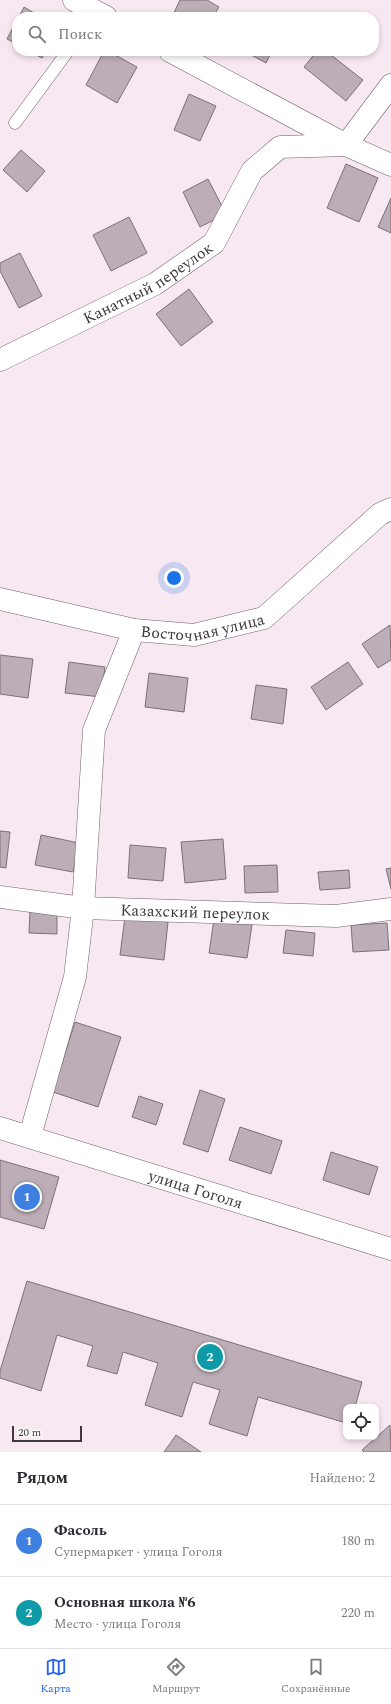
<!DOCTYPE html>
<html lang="ru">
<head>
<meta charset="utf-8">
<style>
	body { margin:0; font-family:Spectral,serif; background:#f7f7f7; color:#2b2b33 }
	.controls { position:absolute; right:12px; bottom:12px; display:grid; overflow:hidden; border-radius:8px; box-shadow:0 2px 6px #0003 }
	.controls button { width:36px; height:36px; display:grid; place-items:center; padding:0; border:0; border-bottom:1px solid #e1e1e2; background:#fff; color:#2b2b33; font:20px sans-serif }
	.scale { position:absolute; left:12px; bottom:10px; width:70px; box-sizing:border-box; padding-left:4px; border:2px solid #3f383c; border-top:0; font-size:11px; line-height:14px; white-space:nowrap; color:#3f383c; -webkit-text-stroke:3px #fdfafc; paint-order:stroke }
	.you { position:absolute; left:174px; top:578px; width:14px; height:14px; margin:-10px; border:3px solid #fff; border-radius:50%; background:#1a73e8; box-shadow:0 0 0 6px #1a73e833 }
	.badge { display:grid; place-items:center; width:26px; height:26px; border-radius:50%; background:#2563eb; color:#fff; font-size:13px; font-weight:700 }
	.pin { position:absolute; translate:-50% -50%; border:2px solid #fff; box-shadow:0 1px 4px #0006 }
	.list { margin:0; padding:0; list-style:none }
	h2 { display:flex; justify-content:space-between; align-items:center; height:52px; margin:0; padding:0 16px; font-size:17px }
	h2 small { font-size:13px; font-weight:400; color:#7c7c81 }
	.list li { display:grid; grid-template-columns:26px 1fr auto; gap:12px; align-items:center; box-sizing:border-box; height:72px; padding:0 16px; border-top:1px solid #e1e1e2 }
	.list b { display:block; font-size:15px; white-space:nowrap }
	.list p { margin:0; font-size:13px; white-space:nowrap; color:#7c7c81 }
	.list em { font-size:13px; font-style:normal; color:#7c7c81 }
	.icon { flex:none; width:22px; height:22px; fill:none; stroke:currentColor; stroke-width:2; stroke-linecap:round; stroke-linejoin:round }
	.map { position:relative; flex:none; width:391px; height:1452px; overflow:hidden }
	.search { position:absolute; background:#fff; box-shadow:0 2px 6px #0003; left:12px; right:12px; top:12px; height:44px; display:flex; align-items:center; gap:10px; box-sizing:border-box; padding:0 14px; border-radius:16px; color:#7c7c81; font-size:15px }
	.sheet { height:196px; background:#fff }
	nav { display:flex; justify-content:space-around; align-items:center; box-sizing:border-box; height:56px; border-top:1px solid #e1e1e2; background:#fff; font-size:11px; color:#7c7c81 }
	nav a { display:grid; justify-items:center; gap:2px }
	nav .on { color:#2563eb }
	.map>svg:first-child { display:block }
</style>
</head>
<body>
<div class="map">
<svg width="391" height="1452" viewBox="0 0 391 1452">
	<rect width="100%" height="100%" fill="#f8e8f2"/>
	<g fill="#bcadb6" stroke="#7e7079">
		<polygon points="180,0 207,0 219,7 213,17 172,17"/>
		<polygon points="24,7 41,17 19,17"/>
		<polygon points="17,20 17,44 7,39"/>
		<polygon points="29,51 46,51 42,58"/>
		<polygon points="104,51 108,51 137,67 117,103 86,85"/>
		<polygon points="244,51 272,51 266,63"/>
		<polygon points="317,51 326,51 363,80 346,101 304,67"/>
		<polygon points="189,94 216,106 200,141 174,130"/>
		<polygon points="21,150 45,171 27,192 3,170"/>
		<polygon points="346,164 378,178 359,222 327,208"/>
		<polygon points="208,179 226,214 200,227 183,192"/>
		<polygon points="391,198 391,233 378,227"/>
		<polygon points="129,217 147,253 111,271 93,235"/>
		<polygon points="20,253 42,296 19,308 0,271 0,263"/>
		<polygon points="189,289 213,322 181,346 156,314"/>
		<polygon points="390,625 391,660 378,668 362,644"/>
		<polygon points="0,655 33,659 28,698 0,694"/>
		<polygon points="69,662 105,667 101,697 65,693"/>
		<polygon points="348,662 363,684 326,710 311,687"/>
		<polygon points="149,673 188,678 184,712 145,707"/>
		<polygon points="256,685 287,689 283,724 251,719"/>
		<polygon points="0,831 10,832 6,868 0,867"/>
		<polygon points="41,835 79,843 73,872 35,865"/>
		<polygon points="223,839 226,879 185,883 181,842"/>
		<polygon points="130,845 166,848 163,881 128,878"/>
		<polygon points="277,865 278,892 245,893 244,866"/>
		<polygon points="391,868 391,889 386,869"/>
		<polygon points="349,870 350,888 320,890 318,872"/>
		<polygon points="30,911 57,912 57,934 29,933"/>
		<polygon points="125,917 168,922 164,960 120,955"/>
		<polygon points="214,919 252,925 247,958 209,953"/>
		<polygon points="387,923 389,950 353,952 351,925"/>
		<polygon points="286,930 315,933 313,956 283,953"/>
		<polygon points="75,1022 121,1037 98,1107 53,1092"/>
		<polygon points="200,1090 225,1099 208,1152 183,1144"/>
		<polygon points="139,1096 163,1104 156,1125 132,1117"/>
		<polygon points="240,1127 282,1141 271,1174 229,1160"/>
		<polygon points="331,1152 378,1167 369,1195 323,1180"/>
		<polygon points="0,1160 59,1177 44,1229 0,1217"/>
		<polygon points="27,1281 362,1382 355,1407 346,1407 346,1423 258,1397 247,1436 209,1424 220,1390 193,1382 182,1417 145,1405 158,1363 123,1352 117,1374 87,1366 93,1346 57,1335 41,1391 0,1378 0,1371"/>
		<polygon points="390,1425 391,1452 364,1452 362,1450"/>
		<polygon points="176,1435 201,1452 164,1452"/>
	</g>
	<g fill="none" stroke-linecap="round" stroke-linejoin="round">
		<defs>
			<polyline id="service" points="15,123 68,51"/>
			<g id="minor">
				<polyline points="74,0 106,17"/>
				<polyline points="170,51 346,145 391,165"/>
				<path id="s1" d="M0,360L155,284L214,243L252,171L280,147L346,145L391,85"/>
				<path id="s2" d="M0,599L134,630L194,635L264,618L380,514L391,509"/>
				<path id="s3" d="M0,897L83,908L336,916L391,909"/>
				<polyline points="30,1136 75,977 83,908 94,730 134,630"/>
			</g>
			<g id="tertiary">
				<path id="s4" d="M0,1128L391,1249"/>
			</g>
		</defs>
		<use href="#service" stroke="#6e6069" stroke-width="13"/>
		<use href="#minor" stroke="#6e6069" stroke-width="23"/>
		<use href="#tertiary" stroke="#6e6069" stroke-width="23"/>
		<use href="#service" stroke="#fff" stroke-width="12"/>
		<use href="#minor" stroke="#fff" stroke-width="22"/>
		<use href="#tertiary" stroke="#fff" stroke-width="22"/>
	</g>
	<g text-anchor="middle" stroke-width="3" stroke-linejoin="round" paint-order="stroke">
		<g font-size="16" fill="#3f383c" stroke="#fdfafc">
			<text dy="6" stroke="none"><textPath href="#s1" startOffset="167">Канатный переулок</textPath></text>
			<text dy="6" stroke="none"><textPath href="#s2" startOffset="207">Восточная улица</textPath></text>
			<text dy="6" stroke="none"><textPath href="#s3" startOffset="196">Казахский переулок</textPath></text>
			<text dy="6" stroke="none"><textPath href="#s4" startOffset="205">улица Гоголя</textPath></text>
		</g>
	</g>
</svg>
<div class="controls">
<button><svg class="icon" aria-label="locate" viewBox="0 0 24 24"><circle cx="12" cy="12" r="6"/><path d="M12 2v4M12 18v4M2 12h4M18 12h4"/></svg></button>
</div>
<div class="scale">20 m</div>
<div class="you"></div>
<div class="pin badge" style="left:27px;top:1197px;background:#3f7fe0">1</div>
<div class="pin badge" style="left:210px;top:1357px;background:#0f9aa8">2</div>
<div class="search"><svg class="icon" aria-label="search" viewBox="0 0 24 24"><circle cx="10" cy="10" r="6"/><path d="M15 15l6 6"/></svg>Поиск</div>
</div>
<section class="sheet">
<h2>Рядом<small>Найдено: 2</small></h2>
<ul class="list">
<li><span class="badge" style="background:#3f7fe0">1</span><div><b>Фасоль</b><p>Супермаркет · улица Гоголя</p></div><em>180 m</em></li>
<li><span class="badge" style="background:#0f9aa8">2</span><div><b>Основная школа №6</b><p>Место · улица Гоголя</p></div><em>220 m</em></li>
</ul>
</section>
<nav>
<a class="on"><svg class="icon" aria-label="map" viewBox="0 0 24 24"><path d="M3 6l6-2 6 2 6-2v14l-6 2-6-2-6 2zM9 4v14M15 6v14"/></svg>Карта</a>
<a><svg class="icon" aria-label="directions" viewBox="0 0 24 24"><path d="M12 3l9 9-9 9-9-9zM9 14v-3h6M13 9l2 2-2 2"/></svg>Маршрут</a>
<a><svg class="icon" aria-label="saved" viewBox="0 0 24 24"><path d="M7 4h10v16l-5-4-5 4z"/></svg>Сохранённые</a>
</nav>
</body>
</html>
